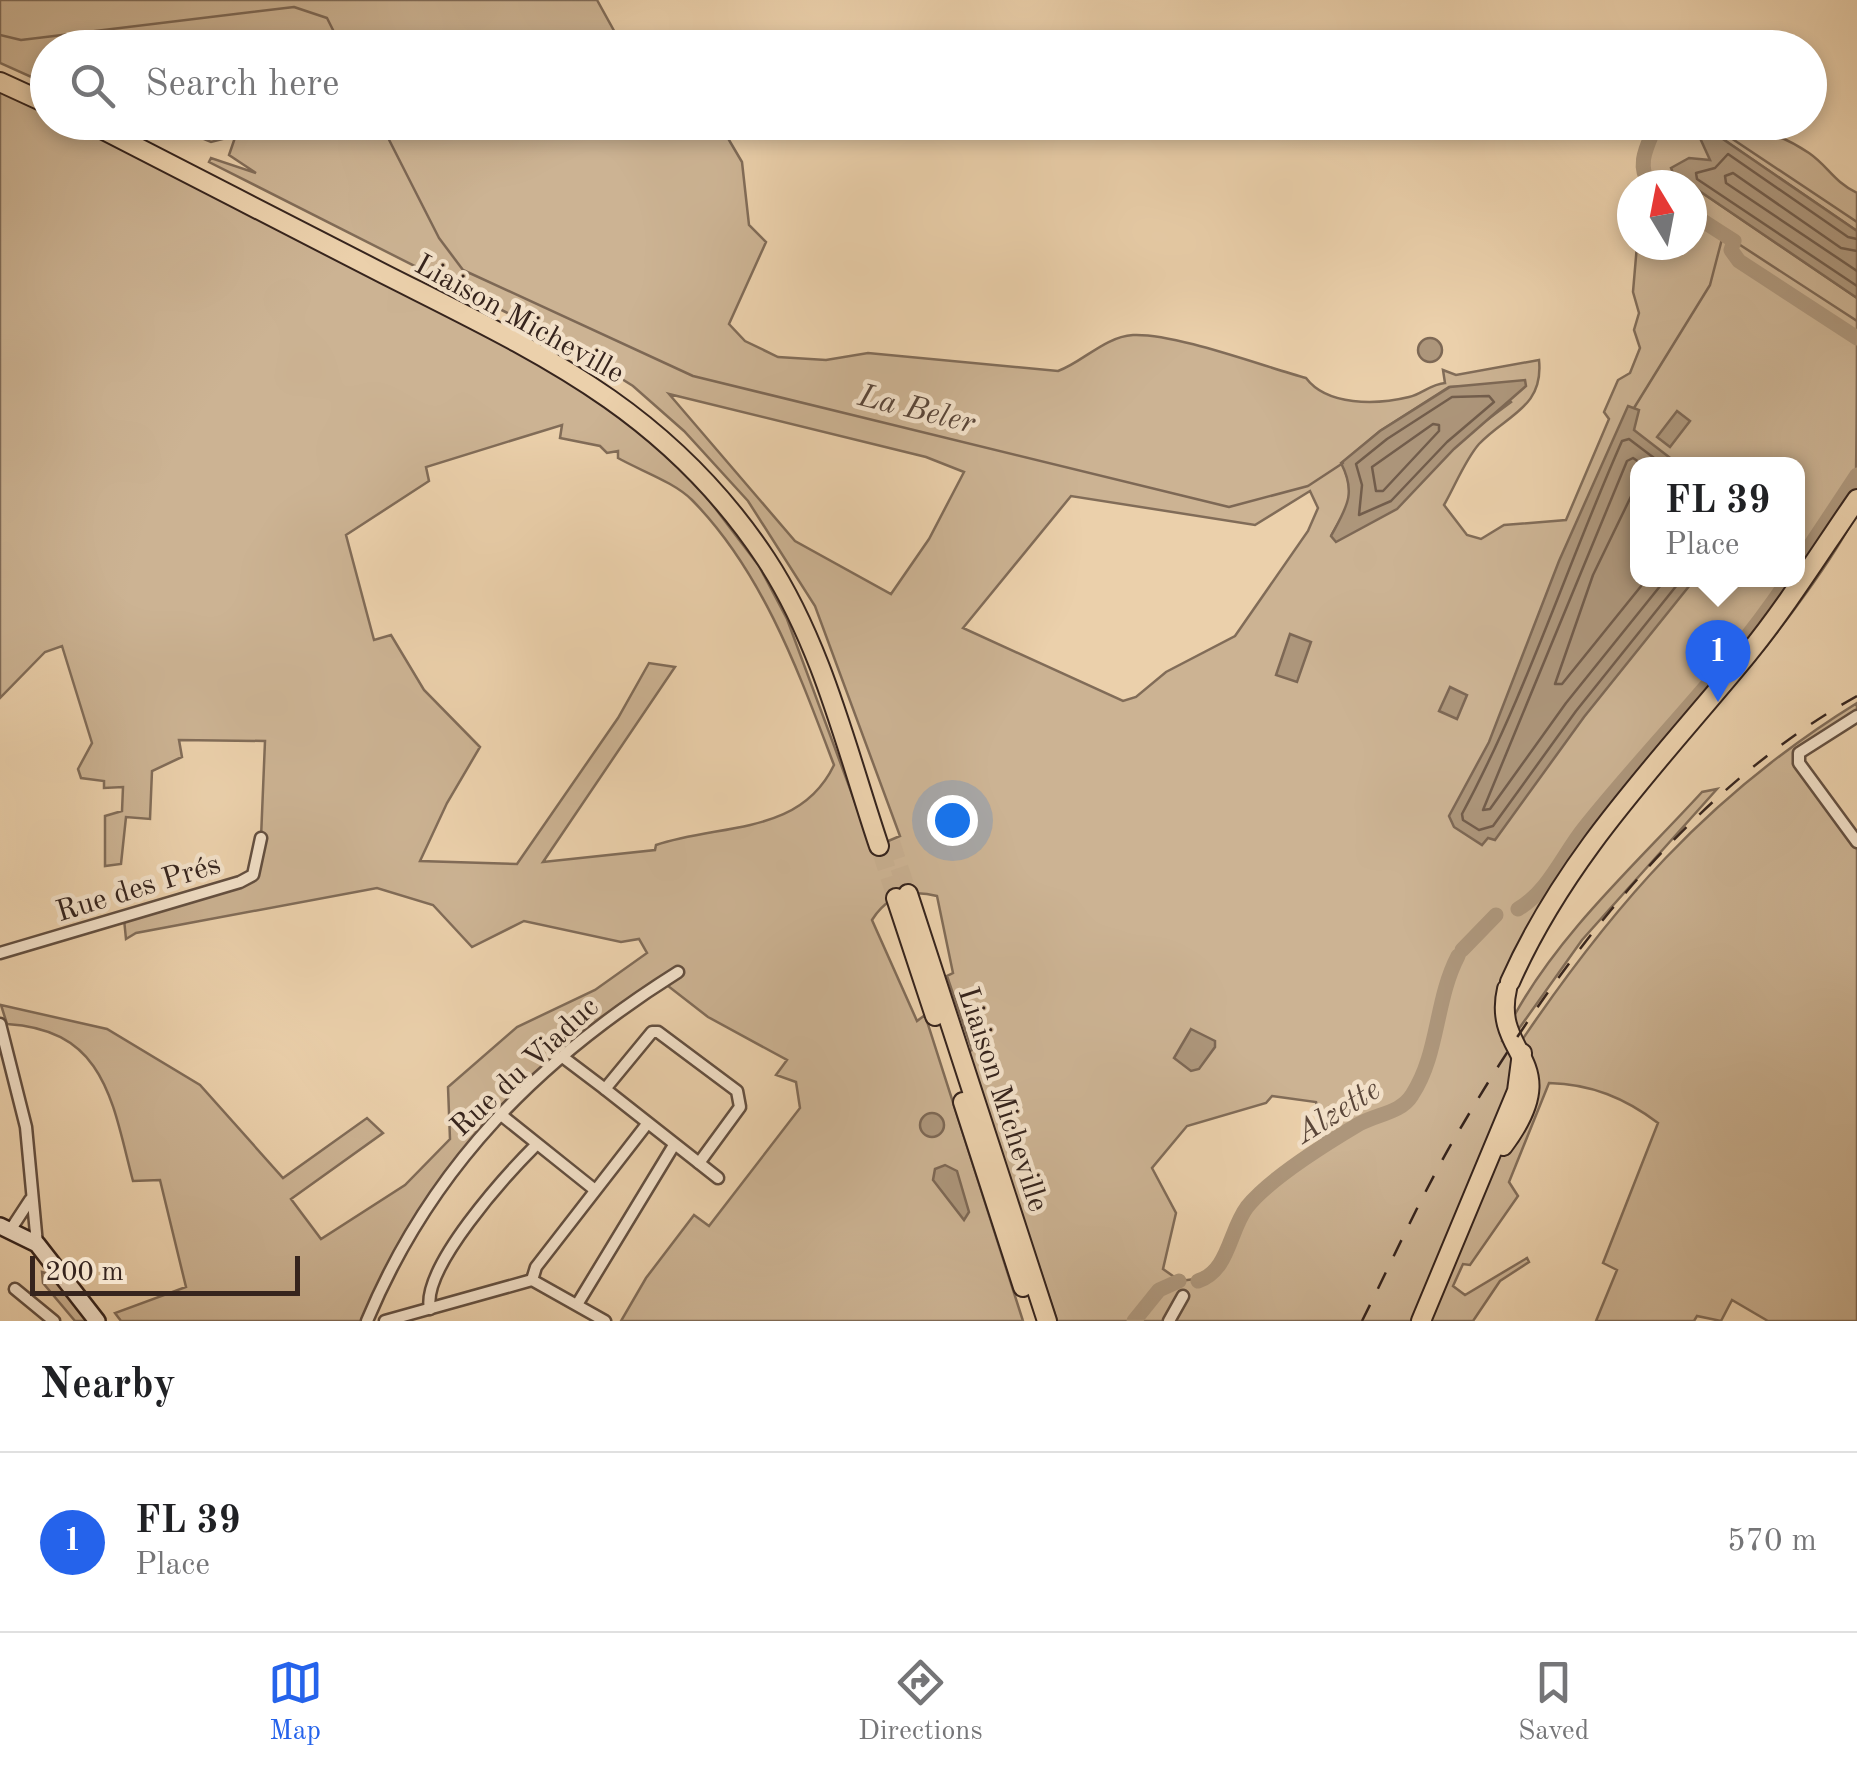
<!DOCTYPE html>
<html lang="en">
<head>
<meta charset="utf-8">
<style>
	body { margin:0; font-family:"Old Standard TT",serif; background:#f2f2f2; color:#202124 }
	.compass { position:absolute; left:1617px; top:170px; width:90px; height:90px; border-radius:50%; background:#fff; box-shadow:0 5px 15px #0003; rotate:350deg }
	.scale { position:absolute; left:30px; bottom:25px; width:270px; box-sizing:border-box; padding-left:10px; border:5px solid #36241d; border-top:0; font-size:28px; line-height:35px; white-space:nowrap; color:#36241d; -webkit-text-stroke:8px #f2e0c8; paint-order:stroke }
	.you { position:absolute; left:952px; top:820px; width:35px; height:35px; margin:-25px; border:8px solid #fff; border-radius:50%; background:#1a73e8; box-shadow:0 0 0 15px #1a73e833 }
	.badge { display:grid; place-items:center; width:65px; height:65px; border-radius:50%; background:#2563eb; color:#fff; font-size:32px; font-weight:700 }
	.pin { position:absolute; translate:-50% -82px; filter:drop-shadow(0 2px 5px #0008) }
	.pin::after { content:''; position:absolute; top:52px; width:35px; height:30px; background:inherit; clip-path:polygon(0 0,100% 0,50% 100%) }
	.popup { position:absolute; left:1630px; top:457px; width:175px; height:130px; box-sizing:border-box; display:grid; place-content:center; border-radius:20px; background:#fff; filter:drop-shadow(0 2px 8px #0005); font-size:32px; white-space:nowrap; color:#757577 }
	.popup b { font-size:38px; color:#202124 }
	.popup::after { content:''; position:absolute; left:50%; top:100%; margin-left:-20px; border:20px solid transparent; border-top-color:#fff }
	.list { margin:0; padding:0; list-style:none }
	h2 { display:flex; justify-content:space-between; align-items:center; height:130px; margin:0; padding:0 40px; font-size:42px }
	h2 small { font-size:32px; font-weight:400; color:#757577 }
	.list li { display:grid; grid-template-columns:65px 1fr auto; gap:30px; align-items:center; box-sizing:border-box; height:180px; padding:0 40px; border-top:2px solid #e0e0e0 }
	.list b { display:block; font-size:38px; white-space:nowrap }
	.list p { margin:0; font-size:32px; white-space:nowrap; color:#757577 }
	.list em { font-size:32px; font-style:normal; color:#757577 }
	.icon { flex:none; width:55px; height:55px; fill:none; stroke:currentColor; stroke-width:2; stroke-linecap:round; stroke-linejoin:round }
	.map { position:relative; flex:none; width:1857px; height:1321px; overflow:hidden }
	.search { position:absolute; background:#fff; box-shadow:0 5px 15px #0003; left:30px; right:30px; top:30px; height:110px; display:flex; align-items:center; gap:25px; box-sizing:border-box; padding:0 35px; border-radius:55px; color:#757577; font-size:38px }
	.sheet { height:310px; background:#fff }
	nav { display:flex; justify-content:space-around; align-items:center; box-sizing:border-box; height:140px; border-top:2px solid #e0e0e0; background:#fff; font-size:28px; color:#757577 }
	nav a { display:grid; justify-items:center; gap:5px }
	nav .on { color:#2563eb }
	.map>svg:first-child { display:block }
</style>
</head>
<body>
<div class="map">
<svg width="1857" height="1321" viewBox="0 0 1857 1321">
	<rect width="100%" height="100%" fill="#ebd0ab"/>
	<filter id="stains"><feTurbulence type="fractalNoise" baseFrequency=".002" numOctaves="4"/><feColorMatrix values="0 0 0 0 .2 0 0 0 0 .09 0 0 0 0 .02 0 0 0 .5 -.17"/></filter>
	<radialGradient id="worn" r=".72"><stop offset=".6" stop-color="#630" stop-opacity="0"/><stop offset="1" stop-color="#630" stop-opacity=".3"/></radialGradient>
	<g fill="#ccb393" stroke="#816c58" stroke-width="2.5" fill-rule="evenodd">
		<polygon points="0,0 597,0 623,47 48,48 47,84 0,63"/>
		<path d="M0,91L47,113L48,122L79,127L533,360L637,426L690,475L759,566L787,619L872,848L900,836L815,606L748,501L684,431L633,386L555,337L209,162L211,158L256,173L229,155L240,123H719L742,162L749,225L766,242L729,324L745,341L778,357L826,360L868,353L1058,371C1083,362 1104,337 1133,335C1175,333 1262,366 1306,378C1327,406 1376,405 1409,397C1422,394 1431,384 1445,383L1443,370L1456,375L1539,360C1544,408 1506,415 1479,444C1465,460 1455,486 1444,505L1467,535L1481,539L1504,525L1566,520L1609,419L1604,412L1618,380L1630,373L1640,348L1634,330L1639,313L1633,292L1637,245H1692V186L1857,298C1857,331 1857,502 1854,518C1833,559 1784,625 1754,661C1701,726 1501,937 1514,1016C1560,932 1637,863 1702,792L1717,789L1582,940L1518,1030L1512,1020L1502,1041L1514,1052C1610,908 1708,795 1857,703V716L1799,753L1793,764L1857,849V1321H1768L1732,1300L1721,1321L1697,1316L1694,1321H1596L1617,1270L1603,1263L1658,1123C1625,1098 1591,1084 1549,1083L1509,1182L1518,1196L1470,1265L1463,1264L1453,1286L1465,1295L1527,1258L1529,1262L1500,1281L1473,1321H1057L968,1052L972,1050L947,976L953,973L937,896C910,889 887,896 872,920L917,1021L925,1015L1023,1321H621L646,1278L694,1215L709,1226L800,1108L796,1082L776,1075L787,1060L708,1017L663,982L564,1058L446,1177L367,1321H121L115,1313L186,1287L160,1180L133,1181C112,1102 106,1030 7,1024L1,1005L107,1029L200,1085L283,1178L367,1118L383,1133L291,1199L321,1239L405,1185L450,1139L448,1087L517,1027L595,990L647,953L639,939L621,942L524,921L472,947L433,905L377,888L136,933L126,939L124,919L253,875L261,838L265,741L179,740L182,757L152,771L150,819L126,817L121,864L105,866V816L122,811L123,787L104,788V781L81,778L78,769L92,743L62,646L45,652L0,698ZM1497,386L1511,402L1331,536C1349,504 1357,498 1342,463L1380,431L1449,387ZM669,394L926,457L964,472L929,539L891,594L795,541ZM562,425L560,438L600,446L607,453L618,451V458C641,471 674,482 692,500C763,572 799,673 834,765C800,836 721,823 656,845L655,850L543,862L675,667L649,663L618,718L517,864L420,861L447,803L480,747L424,690L391,635L374,640L346,535L429,481L426,467ZM1638,464H1798V580H1638ZM1310,491L1318,508L1308,531L1235,636L1166,672L1136,697L1123,701L963,628L1071,496L1255,525ZM1272,1096L1316,1102L1325,1147L1248,1205L1210,1277L1180,1281L1163,1269L1176,1213L1152,1168L1187,1126L1266,1103Z"/>
		<polygon points="183,123 232,123 223,139 211,142 187,132"/>
		<path d="M1664,123C1721,123 1758,119 1809,153C1828,166 1833,181 1857,193V231L1714,133L1710,160L1673,173L1690,185H1646L1645,162Z"/>
		<polygon points="42,1272 52,1275 88,1321 75,1321 43,1283"/>
	</g>
	<g fill="#ad967b" stroke="#7d6855" stroke-width="2.5">
		<polygon points="1714,133 1857,231 1857,298 1673,173 1671,168 1689,158 1710,160 1700,138 1702,134"/>
		<circle cx="1430" cy="350" r="12"/>
		<path d="M1525,380L1526,386L1454,449L1397,509L1336,542L1331,536C1346,508 1357,494 1341,463L1380,431L1450,387Z"/>
		<polygon points="1628,406 1639,410 1634,430 1678,464 1638,464 1638,580 1694,580 1584,717 1495,840 1488,838 1482,845 1454,827 1449,816 1489,742 1559,561"/>
		<polygon points="1677,411 1690,421 1670,447 1657,437"/>
		<polygon points="1290,634 1311,642 1297,682 1276,675"/>
		<polygon points="1450,687 1467,695 1457,719 1439,711"/>
		<polygon points="1191,1029 1215,1041 1215,1047 1199,1069 1191,1071 1174,1058"/>
		<circle cx="932" cy="1125" r="12"/>
		<polygon points="945,1165 957,1171 969,1212 964,1220 933,1180 935,1169"/>
	</g>
	<g fill="none" stroke-linecap="round" stroke-linejoin="round">
		<g stroke="#725d4c" stroke-width="2.5">
			<polyline points="1857,239 1848,237 1728,154 1715,168 1696,173 1697,179 1857,286"/>
			<polyline points="1857,251 1841,248 1733,173 1725,176 1726,183 1857,271"/>
			<polygon points="1452,397 1489,396 1494,402 1447,442 1391,501 1359,515 1362,485 1356,464 1387,439"/>
			<polygon points="1433,424 1439,425 1439,431 1383,491 1376,491 1372,467"/>
			<polyline points="1642,464 1633,458 1627,461 1483,810 1490,809 1566,703 1665,580"/>
			<path d="M1662,464L1629,439L1622,441C1567,565 1526,695 1462,814L1463,820L1479,830L1493,826L1576,711L1681,580"/>
			<polyline points="1638,482 1593,575 1555,684 1562,684 1646,580"/>
		</g>
		<g stroke="#7d6855" stroke-width="2.5">
			<polyline points="0,35 21,40 294,7 327,18 342,48"/>
			<polyline points="380,122 439,238 463,270 693,376 1229,507 1308,486 1343,463"/>
			<polyline points="1710,124 1857,222"/>
			<polyline points="1734,241 1857,321"/>
			<polyline points="1634,408 1710,285 1723,235"/>
		</g>
		<g stroke="#ad967b" stroke-width="15">
			<path d="M1650,185C1635,164 1648,145 1657,122"/>
			<polyline points="1692,214 1734,241 1731,250 1739,261 1857,338"/>
			<polyline points="1798,564 1857,475"/>
			<path d="M1518,909C1549,891 1563,854 1585,827C1651,744 1730,668 1788,580"/>
			<polyline points="1462,950 1496,915"/>
			<path d="M1198,1281C1229,1271 1229,1231 1247,1207C1270,1178 1327,1143 1359,1124C1377,1114 1401,1113 1412,1095C1439,1054 1435,1000 1458,956"/>
			<polyline points="1134,1321 1159,1290 1179,1281"/>
		</g>
		<g stroke="#c7ae8f" stroke-width="18" stroke-dasharray="18 9" stroke-linecap="butt">
			<polyline points="891,842 908,894"/>
			<polyline points="881,851 896,898"/>
		</g>
		<defs>
			<g id="minor">
				<polyline points="1857,716 1799,753 1799,763 1857,842"/>
				<polyline points="0,953 240,882 253,875 261,838"/>
				<polyline points="0,1024 26,1127 37,1244"/>
				<polygon points="652,1032 658,1032 737,1091 740,1107 699,1163 605,1089"/>
				<polyline points="564,1058 605,1089"/>
				<polyline points="500,1114 595,1190"/>
				<polyline points="699,1163 718,1178"/>
				<polyline points="11,1229 30,1200"/>
				<polyline points="532,1280 536,1267 647,1124"/>
				<polyline points="15,1289 54,1321"/>
				<polyline points="578,1303 674,1145"/>
				<path d="M430,1309C421,1268 507,1174 536,1145"/>
				<path d="M367,1321C431,1167 538,1060 678,972"/>
				<polyline points="385,1321 532,1280 605,1321"/>
				<polyline points="1169,1321 1183,1296"/>
			</g>
			<polyline id="secondary" points="0,1226 37,1244 97,1321"/>
			<g id="primary">
				<path d="M1510,982C1566,855 1660,761 1747,655C1787,606 1821,551 1857,499"/>
				<path d="M1503,1146C1568,1059 1491,1058 1507,989"/>
				<polyline points="1421,1321 1517,1091 1522,1053"/>
			</g>
			<g id="trunk">
				<polyline points="0,82 48,104"/>
				<path d="M88,122C187,173 285,223 384,274C538,352 667,409 766,559C822,644 847,751 879,846"/>
				<polyline points="908,894 1047,1321"/>
				<polyline points="896,898 935,1016"/>
				<polyline points="963,1102 1023,1287"/>
			</g>
		</defs>
		<use href="#minor" stroke="#634f40" stroke-width="15"/>
		<use href="#secondary" stroke="#36241d" stroke-width="20"/>
		<use href="#primary" stroke="#36241d" stroke-width="22"/>
		<use href="#trunk" stroke="#36241d" stroke-width="22"/>
		<use href="#minor" stroke="#f2e0c8" stroke-width="10"/>
		<use href="#secondary" stroke="#f2e0c8" stroke-width="15"/>
		<use href="#primary" stroke="#ebd0ab" stroke-width="18"/>
		<use href="#trunk" stroke="#ebd0ab" stroke-width="18"/>
		<path stroke="#36241d" stroke-width="2.5" stroke-dasharray="18 18" stroke-linecap="butt" d="M1362,1321C1395,1255 1425,1187 1463,1124C1558,962 1691,788 1857,696"/>
	</g>
	<g text-anchor="middle" stroke-width="9" stroke-linejoin="round" paint-order="stroke">
		<g font-size="30" fill="#36241d" stroke="#f2e0c8">
			<text transform="translate(520 318) rotate(29)" y="10">Liaison Micheville</text>
			<text transform="translate(138 887) rotate(-17)" y="10">Rue des Prés</text>
			<text transform="translate(524 1066) rotate(-43)" y="10">Rue du Viaduc</text>
			<text transform="translate(1004 1099) rotate(72)" y="10">Liaison Micheville</text>
		</g>
		<g font-size="32" font-style="italic" fill="#5a4639" stroke="#f2e0c8">
			<text transform="translate(917 408) rotate(14)" y="11">La Beler</text>
			<text transform="translate(1337 1110) rotate(-32)" y="11">Alzette</text>
		</g>
	</g>
	<rect width="100%" height="100%" filter="url(#stains)"/>
	<rect width="100%" height="100%" fill="url(#worn)"/>
</svg>
<svg class="compass" viewBox="-18 -18 36 36"><path d="M0-13l5 13h-10z" fill="#e53935"/><path d="M0 13l5-13h-10z" fill="#757577"/></svg>
<div class="scale">200 m</div>
<div class="you"></div>
<div class="pin badge" style="left:1718px;top:702px">1</div>
<div class="popup"><b>FL 39</b>Place</div>
<div class="search"><svg class="icon" aria-label="search" viewBox="0 0 24 24"><circle cx="10" cy="10" r="6"/><path d="M15 15l6 6"/></svg>Search here</div>
</div>
<section class="sheet">
<h2>Nearby<small></small></h2>
<ul class="list">
<li><span class="badge">1</span><div><b>FL 39</b><p>Place</p></div><em>570 m</em></li>
</ul>
</section>
<nav>
<a class="on"><svg class="icon" aria-label="map" viewBox="0 0 24 24"><path d="M3 6l6-2 6 2 6-2v14l-6 2-6-2-6 2zM9 4v14M15 6v14"/></svg>Map</a>
<a><svg class="icon" aria-label="directions" viewBox="0 0 24 24"><path d="M12 3l9 9-9 9-9-9zM9 14v-3h6M13 9l2 2-2 2"/></svg>Directions</a>
<a><svg class="icon" aria-label="saved" viewBox="0 0 24 24"><path d="M7 4h10v16l-5-4-5 4z"/></svg>Saved</a>
</nav>
</body>
</html>
